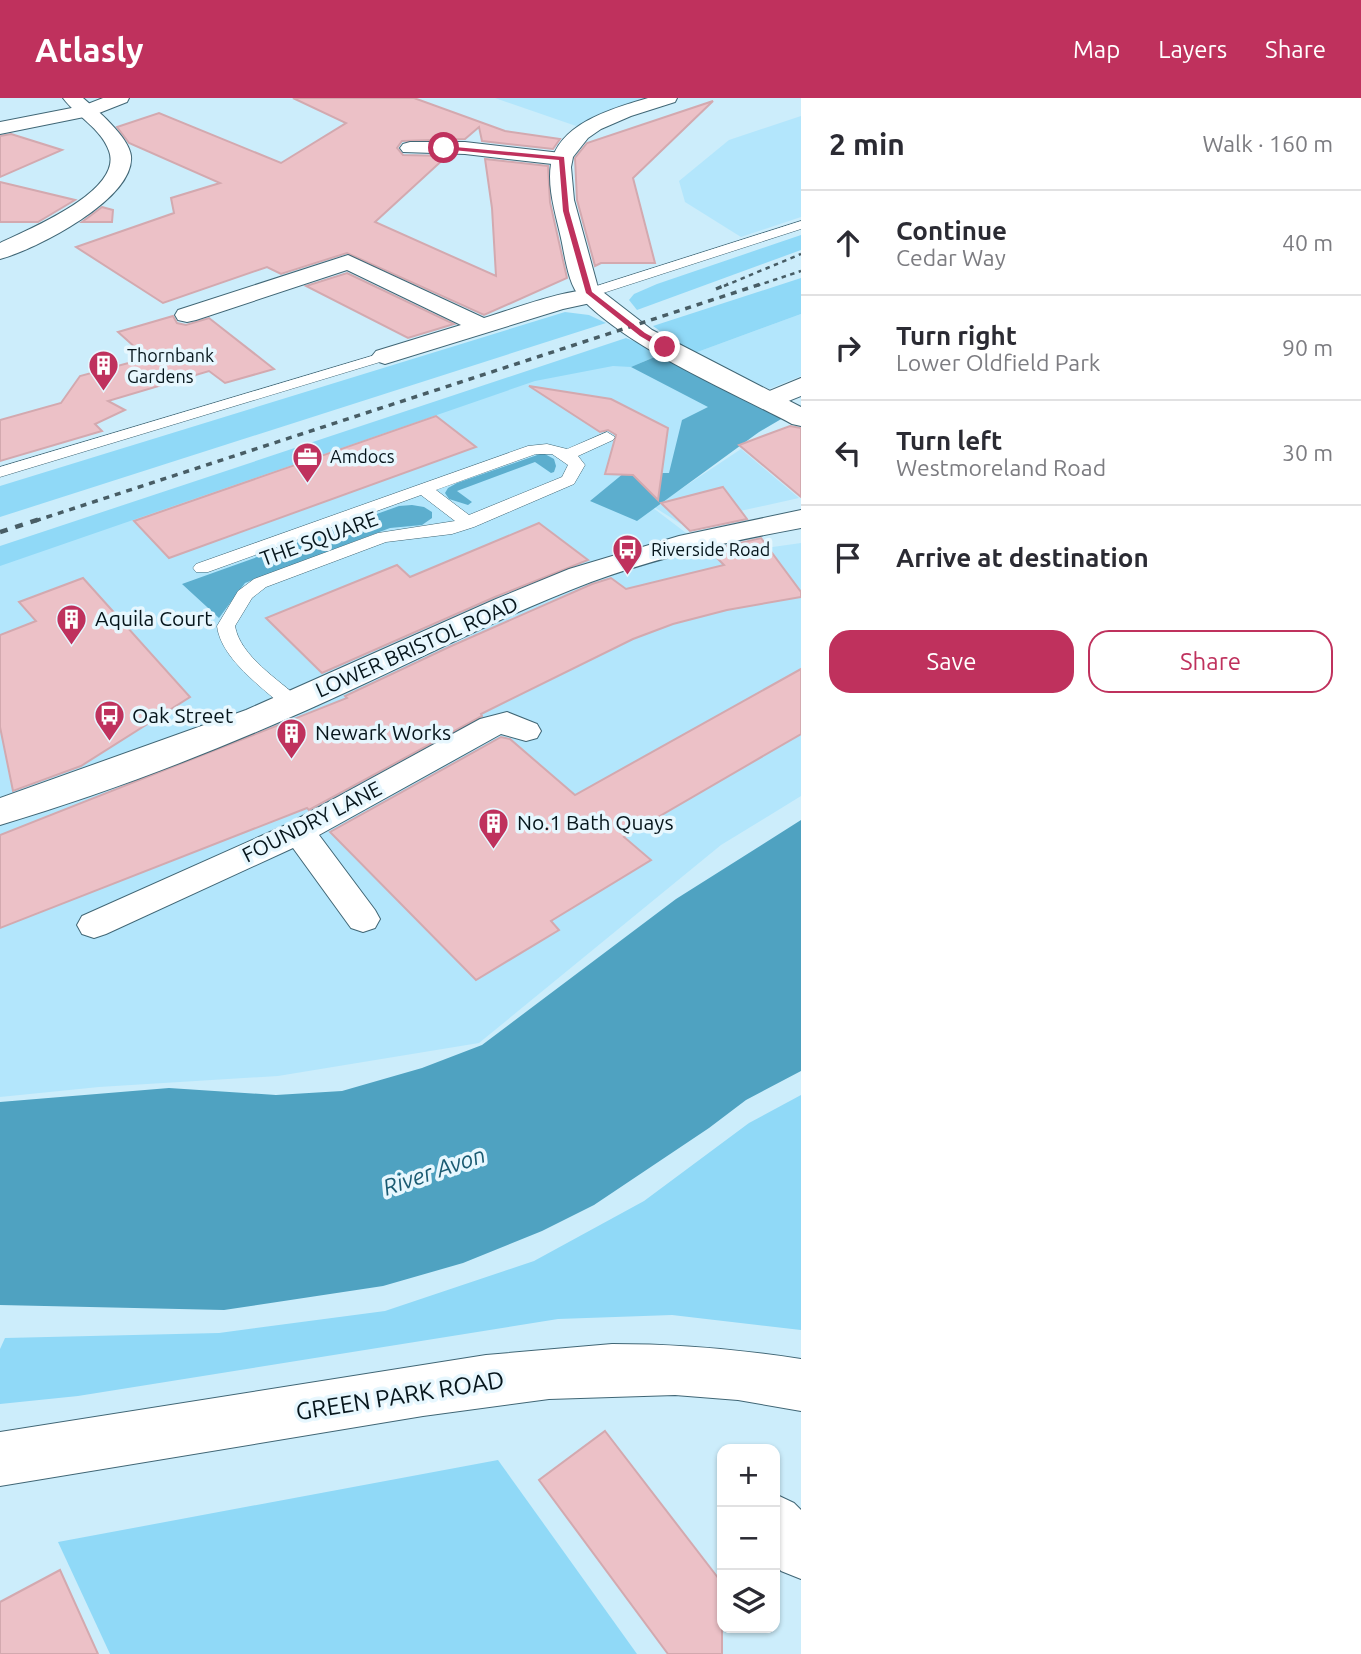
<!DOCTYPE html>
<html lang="en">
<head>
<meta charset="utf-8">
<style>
	body { margin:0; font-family:Ubuntu,sans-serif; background:#f7f7f7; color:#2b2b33 }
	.controls { position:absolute; right:21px; bottom:21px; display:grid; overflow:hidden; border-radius:14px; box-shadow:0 2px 5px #0004 }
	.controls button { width:63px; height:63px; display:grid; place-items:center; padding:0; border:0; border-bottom:2px solid #e1e1e2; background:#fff; color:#2b2b33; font:35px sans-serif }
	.stop { position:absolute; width:21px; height:21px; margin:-16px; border:5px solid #bf315d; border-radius:50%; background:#fff }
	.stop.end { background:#bf315d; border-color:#fff; box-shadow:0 2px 7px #0008 }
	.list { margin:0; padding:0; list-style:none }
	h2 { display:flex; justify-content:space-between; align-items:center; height:91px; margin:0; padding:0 28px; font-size:30px }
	h2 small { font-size:23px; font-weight:400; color:#7c7c81 }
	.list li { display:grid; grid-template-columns:46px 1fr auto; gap:21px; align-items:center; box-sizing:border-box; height:105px; padding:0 28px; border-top:2px solid #e1e1e2 }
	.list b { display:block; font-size:26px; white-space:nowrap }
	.list p { margin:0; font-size:23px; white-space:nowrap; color:#7c7c81 }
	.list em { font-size:23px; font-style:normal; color:#7c7c81 }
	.actions { display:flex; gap:14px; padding:21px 28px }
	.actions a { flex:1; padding:16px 0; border:2px solid #bf315d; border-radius:21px; text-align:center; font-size:24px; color:#bf315d }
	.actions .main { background:#bf315d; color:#fff }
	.icon { flex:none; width:38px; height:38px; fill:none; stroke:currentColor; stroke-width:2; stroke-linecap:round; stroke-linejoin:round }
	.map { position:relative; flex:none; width:801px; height:1556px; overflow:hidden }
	header { display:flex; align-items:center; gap:42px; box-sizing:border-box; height:98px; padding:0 35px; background:#bf315d; color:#fff }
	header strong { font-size:33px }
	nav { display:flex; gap:38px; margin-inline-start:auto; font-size:24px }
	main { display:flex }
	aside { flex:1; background:#fff }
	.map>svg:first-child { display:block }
</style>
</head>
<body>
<header>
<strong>Atlasly</strong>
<nav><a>Map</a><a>Layers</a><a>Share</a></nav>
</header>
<main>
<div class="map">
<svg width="801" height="1556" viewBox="0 0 801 1556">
	<rect width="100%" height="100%" fill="#ccedfb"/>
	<g fill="#b3e6fc">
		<polygon points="495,0 651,0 585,24 579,29"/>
		<polygon points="801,18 801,119 741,139 685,104 679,83 729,42"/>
		<polygon points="801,216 801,278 769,291 692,256"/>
		<polygon points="613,259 664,268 788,317 644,403 715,457 801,445 801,698 721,747 479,945 278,978 99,989 0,999 0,467 534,280"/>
		<polygon points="741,351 799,400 681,426 654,409"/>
	</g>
	<g fill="#90d9f7">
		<polygon points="801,137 801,152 637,212 629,202 634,196 657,186"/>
		<polygon points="801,180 801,216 692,256 653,228"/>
		<polygon points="565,214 589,217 606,225 0,419 0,388"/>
		<polygon points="626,240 664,255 631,269 613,268 535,283 0,468 0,448"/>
		<polygon points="801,997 801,1232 672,1217 558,1221 78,1298 0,1306 0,1251 5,1240 219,1235 385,1213 534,1163 644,1103 749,1025"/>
		<polygon points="498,1362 637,1556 110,1556 58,1444"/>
	</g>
	<g fill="#5caece">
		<polygon points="664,255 788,317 759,334 637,423 590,403 624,375 669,375 682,322 708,309 631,269"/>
		<polygon points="543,355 554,361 556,368 554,374 551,375 535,364 457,393 472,404 468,407 449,401 445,395 448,390 457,385"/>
		<polygon points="412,407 424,409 432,414 432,420 422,427 390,430 245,485 219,520 182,486 399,408"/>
	</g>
	<polygon fill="#4fa2c1" points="801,722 801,973 746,1002 709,1030 594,1107 542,1133 463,1165 383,1188 224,1212 0,1207 0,1004 169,990 276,997 342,993 422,970 482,947 676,801"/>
	<g fill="#ecc1c7" stroke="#d3a9af" stroke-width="2">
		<polygon points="293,0 414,0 505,33 560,41 553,51 482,43 479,29 465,41 402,43 397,50 403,57 447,58 375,124 496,178 492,110 485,61 548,68 550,104 567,180 484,217 347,155 281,176 267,169 163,205 76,149 174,115 171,100 220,85 129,45 117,29 159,15 281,65 346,25"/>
		<polygon points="713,3 633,80 655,165 601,165 595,168 577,102 575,60 587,45"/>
		<polygon points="11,36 62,52 0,79 0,38"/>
		<polygon points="0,84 75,102 38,124 0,124"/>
		<polygon points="102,109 113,112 112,124 82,124"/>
		<polygon points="347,175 454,226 408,240 306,188"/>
		<polygon points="173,218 177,225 186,227 209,220 274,271 225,285 209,273 108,303 125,312 95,326 102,333 0,363 0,322 61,305 80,278 147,260 118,234"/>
		<polygon points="529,288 611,301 668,330 658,402 633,377 605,376 616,337 608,332 600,334"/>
		<polygon points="436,318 476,349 169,460 134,423"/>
		<polygon points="790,328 801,330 801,399 739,347"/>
		<polygon points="723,389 747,421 690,433 661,405"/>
		<polygon points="539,425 588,462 495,499 322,575 266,520 397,467 410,479"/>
		<polygon points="761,440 801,494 801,499 727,512 673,526 633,541 481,616 482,618 309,712 307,710 0,830 0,737 347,600 345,598 449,549 592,486 611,480 626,491 724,467 709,452"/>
		<polygon points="83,480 190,599 81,668 13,693 0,629 0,537 36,523 19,504"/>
		<polygon points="801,571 801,636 624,739 651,762 551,823 559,832 476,882 330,734 501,639 510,641 575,697"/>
		<polygon points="605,1333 722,1485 722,1556 668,1556 539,1382"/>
		<polygon points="60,1472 98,1556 0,1556 0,1504"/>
	</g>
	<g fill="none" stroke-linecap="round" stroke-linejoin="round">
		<defs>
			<g id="service">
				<polygon points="801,123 801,131 594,198 589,199 582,195 584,192"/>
				<polygon points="385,254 392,258 390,261 0,379 0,369"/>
				<path d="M607,334L615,339L613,342L578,358L585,367L574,386L474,429L452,436L386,444L266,489L252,500L235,528C240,558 279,582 300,601L303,606L300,611H286C262,589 221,561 217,528L238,493L254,481L378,435L455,423L421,397L208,474H196L193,470L196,466L528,348L547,346L567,351ZM536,356H552L568,367L562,379L469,417L436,392Z"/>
			</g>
			<polygon id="pedestrian" points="507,614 537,626 541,633 537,640 526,643 501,636 319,737 375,812 380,821 375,830 363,834 351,830 293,750 106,836 94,840 82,836 77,827 82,818 288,726 480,621"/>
			<g id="minor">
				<polygon points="87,7 94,9 96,13 94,17 0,36 0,24"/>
				<polygon points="410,44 465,44 561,55 568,57 571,61 568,65 561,67 465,56 403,54 400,50 403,46"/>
				<path d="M348,157L484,220C511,212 575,187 600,193L604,198L600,203L563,211L385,266L376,263L372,258L376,253L461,227L347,172L196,222L187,224L178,222L175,217L178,212Z"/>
				<polygon points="801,280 801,298 771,310 762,308 758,302 762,296"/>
				<polygon points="775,1396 794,1405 801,1412 801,1481 781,1473 775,1465"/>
			</g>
			<g id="tertiary">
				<polygon points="103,0 129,0 127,4 94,17 80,17 78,13 80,9"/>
				<path d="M648,0H677L675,4L631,18L601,31L588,40L573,59L571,69L574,102L597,186L599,191L652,232L801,309V328L792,326C728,292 630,251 581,200C568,187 565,158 561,140C556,117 547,90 551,66C559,25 614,10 648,0Z"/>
			</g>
			<g id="primary">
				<path d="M63,0H83C97,12 129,39 131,58C135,101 35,152 0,161V145C27,132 124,93 109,53C101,30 76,18 63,0Z"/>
				<path d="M612,1246C676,1246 738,1251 801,1261V1313L738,1302L675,1297L549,1301L423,1318L0,1388V1334L486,1257Z"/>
			</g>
			<path id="trunk" d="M801,412V430C730,443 659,459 591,484C494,521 402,570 307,612C208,656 104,696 0,727V700L246,612L496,501L569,471L679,438Z"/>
		</defs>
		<use href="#service" stroke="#406675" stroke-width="1"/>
		<use href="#pedestrian" stroke="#406675" stroke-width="2"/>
		<use href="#minor" stroke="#406675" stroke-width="2"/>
		<use href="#tertiary" stroke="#406675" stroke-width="2"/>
		<use href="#primary" stroke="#406675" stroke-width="2"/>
		<use href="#trunk" stroke="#406675" stroke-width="2"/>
		<use href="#service" fill="#fff" fill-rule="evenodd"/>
		<use href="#pedestrian" fill="#fff" fill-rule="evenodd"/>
		<use href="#minor" fill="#fff" fill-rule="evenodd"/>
		<use href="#tertiary" fill="#fff" fill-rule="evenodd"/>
		<use href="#primary" fill="#fff" fill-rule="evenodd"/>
		<use href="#trunk" fill="#fff" fill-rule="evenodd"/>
		<g stroke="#485d65" stroke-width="2.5" stroke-dasharray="4.5 4.5" stroke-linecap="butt">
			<polyline points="724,188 801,156"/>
			<polyline points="756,188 801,173"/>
		</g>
		<g stroke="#485d65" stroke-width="3.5" stroke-dasharray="6 6" stroke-linecap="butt">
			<polyline points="716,191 728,186"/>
			<polyline points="35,423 761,186"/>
		</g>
		<polyline stroke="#485d65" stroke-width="4.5" stroke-dasharray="8 8" stroke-linecap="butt" points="0,434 40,421"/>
	</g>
	<polygon fill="#bf315d" points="444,48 564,59 569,113 592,194 645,235 667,247 667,251 662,251 640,238 586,195 563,113 559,62 442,51"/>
	<defs>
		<symbol id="building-pin" viewBox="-11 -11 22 30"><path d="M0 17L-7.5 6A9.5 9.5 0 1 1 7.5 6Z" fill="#bf315d" stroke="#e7f7fe"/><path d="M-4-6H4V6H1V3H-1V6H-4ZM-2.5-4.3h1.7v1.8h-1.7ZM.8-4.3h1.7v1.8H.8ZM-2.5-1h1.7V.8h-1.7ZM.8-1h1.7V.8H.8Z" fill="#fff"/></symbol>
		<symbol id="office-pin" viewBox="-11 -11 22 30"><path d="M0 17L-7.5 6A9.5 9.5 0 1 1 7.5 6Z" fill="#bf315d" stroke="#e7f7fe"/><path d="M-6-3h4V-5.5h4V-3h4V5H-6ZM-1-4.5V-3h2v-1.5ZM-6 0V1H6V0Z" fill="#fff"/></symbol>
		<symbol id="bus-pin" viewBox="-11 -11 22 30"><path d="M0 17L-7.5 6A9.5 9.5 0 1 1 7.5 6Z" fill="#bf315d" stroke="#e7f7fe"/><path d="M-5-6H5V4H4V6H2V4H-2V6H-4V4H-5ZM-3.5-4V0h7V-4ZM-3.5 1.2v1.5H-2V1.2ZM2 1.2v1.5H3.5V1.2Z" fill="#fff"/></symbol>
	</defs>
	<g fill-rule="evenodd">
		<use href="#building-pin" x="86" y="250" width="35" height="47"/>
		<use href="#office-pin" x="290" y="342" width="35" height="47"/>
		<use href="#bus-pin" x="610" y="434" width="35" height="47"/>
		<use href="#building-pin" x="54" y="504" width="35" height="47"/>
		<use href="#bus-pin" x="92" y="600" width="35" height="47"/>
		<use href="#building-pin" x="274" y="618" width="35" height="47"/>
		<use href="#building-pin" x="476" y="708" width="35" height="47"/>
	</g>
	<g text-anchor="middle" stroke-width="7" stroke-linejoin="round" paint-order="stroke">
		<g font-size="18" fill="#06151b" stroke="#e7f7fe" text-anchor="start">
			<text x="127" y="264">Thornbank<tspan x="127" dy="21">Gardens</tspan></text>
			<text x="330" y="365">Amdocs</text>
			<text x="651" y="458">Riverside Road</text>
		</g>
		<g font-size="21" fill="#06151b" stroke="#e7f7fe">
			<text transform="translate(319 441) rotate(-20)" y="7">THE SQUARE</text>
			<text transform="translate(417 549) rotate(-24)" y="7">LOWER BRISTOL ROAD</text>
			<text transform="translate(312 724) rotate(-27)" y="7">FOUNDRY LANE</text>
		</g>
		<g font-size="21" fill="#06151b" stroke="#e7f7fe" text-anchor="start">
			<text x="95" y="528">Aquila Court</text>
			<text x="132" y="625">Oak Street</text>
			<text x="315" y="642">Newark Works</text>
			<text x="517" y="732">No.1 Bath Quays</text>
		</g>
		<g font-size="23" font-style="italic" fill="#1a5b72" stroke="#e7f7fe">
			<text transform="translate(434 1073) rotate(-19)" y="8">River Avon</text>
		</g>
		<g font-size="24" fill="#06151b" stroke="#e7f7fe">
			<text transform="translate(400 1298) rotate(-9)" y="8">GREEN PARK ROAD</text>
		</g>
	</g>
</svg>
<div class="controls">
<button>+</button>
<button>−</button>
<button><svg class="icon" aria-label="layers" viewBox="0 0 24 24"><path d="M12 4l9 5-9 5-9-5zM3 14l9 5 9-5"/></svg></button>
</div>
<div class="stop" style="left:444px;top:50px"></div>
<div class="stop end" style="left:665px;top:249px"></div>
</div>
<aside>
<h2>2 min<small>Walk · 160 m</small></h2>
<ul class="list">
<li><svg class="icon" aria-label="ahead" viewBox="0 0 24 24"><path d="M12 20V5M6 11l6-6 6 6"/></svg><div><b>Continue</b><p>Cedar Way</p></div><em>40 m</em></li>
<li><svg class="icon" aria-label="right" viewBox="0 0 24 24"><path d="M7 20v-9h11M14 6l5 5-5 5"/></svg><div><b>Turn right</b><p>Lower Oldfield Park</p></div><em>90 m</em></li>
<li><svg class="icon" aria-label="left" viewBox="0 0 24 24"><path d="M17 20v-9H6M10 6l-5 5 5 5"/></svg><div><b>Turn left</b><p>Westmoreland Road</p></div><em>30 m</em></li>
<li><svg class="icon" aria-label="arrive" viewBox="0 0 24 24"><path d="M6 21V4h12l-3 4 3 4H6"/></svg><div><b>Arrive at destination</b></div></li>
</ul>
<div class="actions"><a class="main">Save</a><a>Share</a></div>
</aside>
</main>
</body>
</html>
